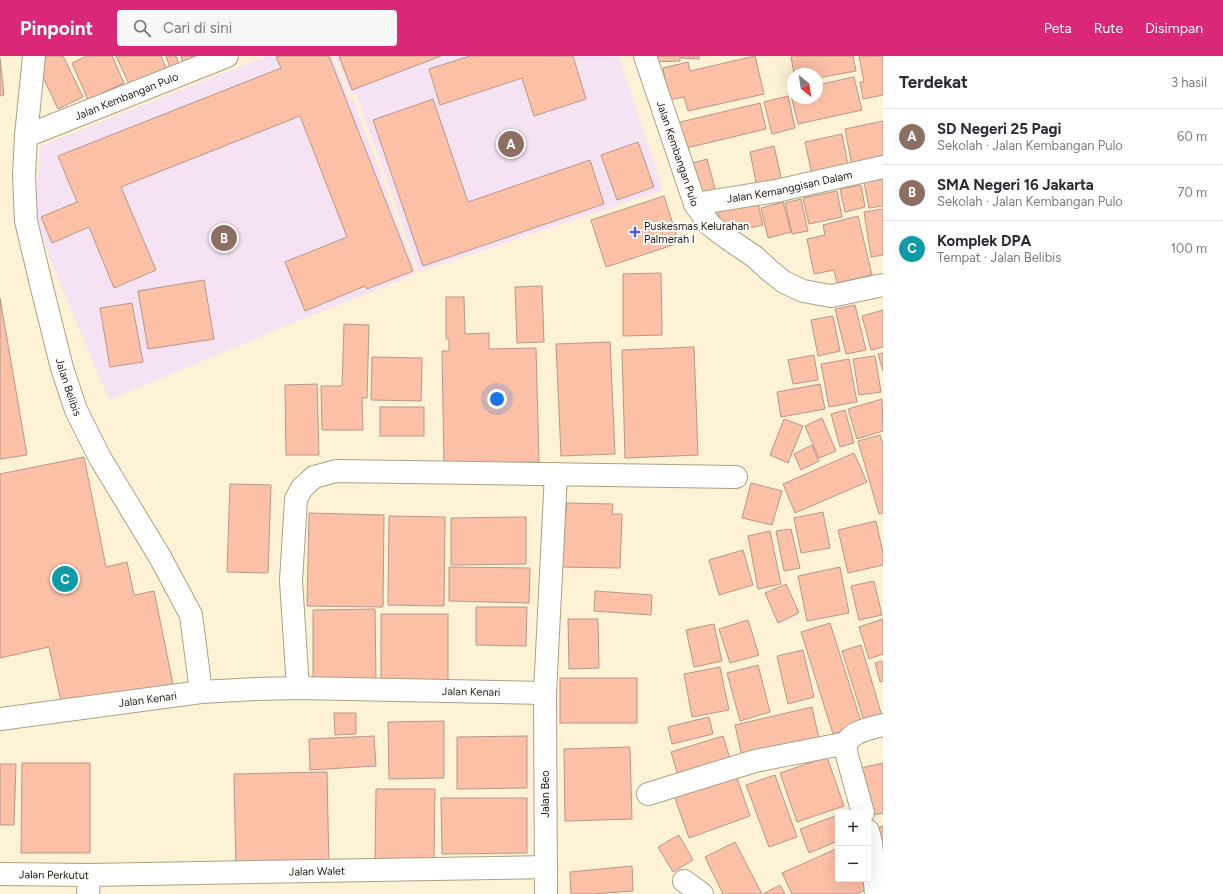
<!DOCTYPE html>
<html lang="id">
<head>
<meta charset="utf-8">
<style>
	body { margin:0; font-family:Figtree,sans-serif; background:#f7f7f7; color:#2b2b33 }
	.controls { position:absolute; right:12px; bottom:12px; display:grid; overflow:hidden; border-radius:4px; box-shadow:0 4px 16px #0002 }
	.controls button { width:36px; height:36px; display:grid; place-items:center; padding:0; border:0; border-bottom:1px solid #e1e1e2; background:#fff; color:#2b2b33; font:20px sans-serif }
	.compass { position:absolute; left:787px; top:12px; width:36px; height:36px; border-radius:50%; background:#fff; box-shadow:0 4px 16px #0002; rotate:151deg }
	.you { position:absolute; left:497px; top:343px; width:14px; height:14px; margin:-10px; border:3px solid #fff; border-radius:50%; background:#1a73e8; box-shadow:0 0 0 6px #1a73e833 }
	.badge { display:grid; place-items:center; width:26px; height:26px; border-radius:50%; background:#db2777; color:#fff; font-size:13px; font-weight:700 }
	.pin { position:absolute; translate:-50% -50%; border:2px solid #fff; box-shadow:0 1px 4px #0006 }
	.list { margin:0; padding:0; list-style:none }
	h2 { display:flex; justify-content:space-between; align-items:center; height:52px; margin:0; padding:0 16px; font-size:17px }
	h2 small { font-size:13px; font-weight:400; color:#7c7c81 }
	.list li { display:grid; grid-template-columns:26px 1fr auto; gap:12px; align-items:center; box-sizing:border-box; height:56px; padding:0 16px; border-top:1px solid #e1e1e2 }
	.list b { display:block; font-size:15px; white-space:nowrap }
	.list p { margin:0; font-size:13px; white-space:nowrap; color:#7c7c81 }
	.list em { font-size:13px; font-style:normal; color:#7c7c81 }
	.icon { flex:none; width:22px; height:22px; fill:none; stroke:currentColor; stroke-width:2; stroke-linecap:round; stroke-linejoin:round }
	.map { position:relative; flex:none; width:883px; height:838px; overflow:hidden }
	header { display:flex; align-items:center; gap:24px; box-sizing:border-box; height:56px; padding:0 20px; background:#db2777; color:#fff }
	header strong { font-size:19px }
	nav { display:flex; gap:22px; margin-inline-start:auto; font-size:14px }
	.search { width:280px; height:36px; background:#f7f7f7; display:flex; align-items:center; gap:10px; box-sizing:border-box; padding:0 14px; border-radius:4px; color:#7c7c81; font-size:15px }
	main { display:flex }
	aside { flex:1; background:#fff }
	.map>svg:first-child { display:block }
</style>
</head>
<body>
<header>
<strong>Pinpoint</strong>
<div class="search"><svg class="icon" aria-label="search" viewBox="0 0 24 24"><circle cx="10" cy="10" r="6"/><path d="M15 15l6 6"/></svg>Cari di sini</div>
<nav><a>Peta</a><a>Rute</a><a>Disimpan</a></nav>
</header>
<main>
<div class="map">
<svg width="883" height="838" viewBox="0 0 883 838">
	<rect width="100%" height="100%" fill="#fdf2d5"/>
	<g fill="#f5e2f2">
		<polygon points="267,0 332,0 350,44 353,43 361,64 417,218 300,264 109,344 50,203 36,161 40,90"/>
		<polygon points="335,0 619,0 663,134 419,216 356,37 351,39"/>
	</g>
	<g fill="#fbc0a6" stroke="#b6988b">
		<polygon points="49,0 63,0 83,41 58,53 36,6"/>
		<polygon points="87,0 112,0 124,27 88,44 72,7"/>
		<polygon points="116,0 161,0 166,12 129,28"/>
		<polygon points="166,0 176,0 179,9 170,12"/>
		<polygon points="181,0 196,0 183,6"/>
		<polygon points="280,0 329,0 413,215 367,233 365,230 305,255 285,206 347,181 300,60 121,131 156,214 114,232 89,171 52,187 41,161 77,146 58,100 281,12 276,1"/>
		<polygon points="339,0 441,0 352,34"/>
		<polygon points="470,0 573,0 586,43 534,60 522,22 440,49 429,13"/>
		<polygon points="650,0 699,0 699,3 680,2 680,5 650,6"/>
		<polygon points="755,0 764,38 688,55 684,41 669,44 663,12 688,6 690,15"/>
		<polygon points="791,0 853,0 856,15 817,22 817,18 794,18"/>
		<polygon points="859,0 883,0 883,39 863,43 860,26 864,26"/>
		<polygon points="0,2 4,39 0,40"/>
		<polygon points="854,21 862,54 798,68 790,35 793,35 793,42 817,42 817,29"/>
		<polygon points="788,40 795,72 772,78 764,46"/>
		<polygon points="433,43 468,146 590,104 604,148 423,210 373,64"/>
		<polygon points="760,47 766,73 678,94 672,68"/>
		<polygon points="883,65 883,109 853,115 845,73"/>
		<polygon points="842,78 849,115 813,123 805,86"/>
		<polygon points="638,86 654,131 617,144 601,99"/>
		<polygon points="774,90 783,130 758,136 750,96"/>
		<polygon points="707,103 717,140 695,145 686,109"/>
		<polygon points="883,123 883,150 869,152 864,126"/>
		<polygon points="861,129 865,151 845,156 840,133"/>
		<polygon points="837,135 842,161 809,168 803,142"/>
		<polygon points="664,140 679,187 606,211 591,164"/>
		<polygon points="801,143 808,175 792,178 785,147"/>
		<polygon points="757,144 763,169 723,178 717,153"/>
		<polygon points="783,146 791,176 768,182 761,152"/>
		<polygon points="883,153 883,199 871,201 864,156"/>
		<polygon points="858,160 872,219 837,227 834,214 814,218 807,183 825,179 823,169"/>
		<polygon points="661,217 662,279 623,280 623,218"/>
		<polygon points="204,224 214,283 148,293 138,235"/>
		<polygon points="542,230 544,286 517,287 515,231"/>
		<polygon points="446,241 464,241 465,278 489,277 489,293 536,292 539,406 444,408 442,295 449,295 449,283 446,283"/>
		<polygon points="0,242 27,399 0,403"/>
		<polygon points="132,247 143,306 110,311 100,252"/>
		<polygon points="855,249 866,294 846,298 835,253"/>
		<polygon points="883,254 883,291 871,294 862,260"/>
		<polygon points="833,260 840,295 818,300 811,264"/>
		<polygon points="344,268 369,269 367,342 362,342 363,374 322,374 321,330 342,330"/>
		<polygon points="610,286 615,398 561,400 556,288"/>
		<polygon points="694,291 698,399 625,402 622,294"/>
		<polygon points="883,297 883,315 878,298"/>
		<polygon points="814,299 818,324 793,328 788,304"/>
		<polygon points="875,300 881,336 859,339 853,303"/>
		<polygon points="372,301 422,302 421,345 371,344"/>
		<polygon points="849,303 857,346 829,351 821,308"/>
		<polygon points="317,328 319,399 286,399 285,329"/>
		<polygon points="820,328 825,353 781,361 777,336"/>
		<polygon points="882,343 883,375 857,383 848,353"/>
		<rect x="380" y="351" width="44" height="29"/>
		<polygon points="845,354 854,387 840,391 831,358"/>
		<polygon points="822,362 836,395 819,402 805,370"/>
		<polygon points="784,363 803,370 788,407 770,399"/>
		<polygon points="880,379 883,389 883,457 879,458 858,385"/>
		<polygon points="812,389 819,405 801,414 794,398"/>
		<polygon points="854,397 867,426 795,457 783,428"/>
		<polygon points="84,401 106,511 127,506 134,539 154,535 174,633 62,650 49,591 0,602 0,418"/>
		<polygon points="751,427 782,435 772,469 742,462"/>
		<polygon points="230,428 271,429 268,517 227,516"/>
		<polygon points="567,447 613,448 612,458 622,458 620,512 559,511 561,457 566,457"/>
		<polygon points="823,456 830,492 801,497 794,462"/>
		<polygon points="309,457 384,459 383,551 307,550"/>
		<polygon points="389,460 445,461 444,550 388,549"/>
		<polygon points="526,461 526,508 451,509 451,462"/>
		<polygon points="876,465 883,497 883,509 848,517 838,474"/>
		<polygon points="791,473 800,512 784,515 776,475"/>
		<polygon points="770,475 781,528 758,533 748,480"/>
		<polygon points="743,494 753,529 719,539 709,504"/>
		<polygon points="449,511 530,512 529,547 449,545"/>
		<polygon points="840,511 849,557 807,565 798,520"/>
		<polygon points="874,525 882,559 859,564 851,530"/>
		<polygon points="786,528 799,557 778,567 765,537"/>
		<polygon points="595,535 652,539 651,559 594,555"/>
		<polygon points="476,551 527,551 526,590 476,589"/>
		<polygon points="375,553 376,628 313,628 313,554"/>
		<rect x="381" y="558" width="67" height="67"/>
		<polygon points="568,563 598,563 599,612 569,613"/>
		<polygon points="883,563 883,598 869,603 859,571"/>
		<polygon points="748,564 759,599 730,607 719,573"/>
		<polygon points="830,567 862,669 833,678 801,576"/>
		<polygon points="714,568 722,605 694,611 686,574"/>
		<polygon points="861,589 882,660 864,665 842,595"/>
		<polygon points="803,594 814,641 788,648 777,600"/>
		<polygon points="883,605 883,625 880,626 875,607"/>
		<polygon points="758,609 770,656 740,665 727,617"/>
		<polygon points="720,611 729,654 692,661 684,618"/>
		<rect x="560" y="622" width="77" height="45"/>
		<polygon points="812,651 820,687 743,705 735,669"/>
		<polygon points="334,657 356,657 356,678 335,679"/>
		<polygon points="709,661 713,678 672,688 668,671"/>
		<polygon points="444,665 444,722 389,723 388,666"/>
		<polygon points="374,680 376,710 310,714 309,683"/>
		<polygon points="527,680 527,732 457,733 457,681"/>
		<polygon points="723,680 731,707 679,723 671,696"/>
		<polygon points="630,691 632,763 565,765 564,693"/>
		<polygon points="827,701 844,750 797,766 780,717"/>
		<polygon points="22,707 90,707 90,797 21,797"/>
		<polygon points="883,707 883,757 868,760 856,713"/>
		<polygon points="0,708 16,708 14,769 0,769"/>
		<polygon points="327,716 329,812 236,814 234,718"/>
		<polygon points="735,716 750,760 689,782 673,737"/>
		<polygon points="775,719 797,781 769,791 746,729"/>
		<polygon points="376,733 435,733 434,804 375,804"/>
		<polygon points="441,742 527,742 527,797 442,798"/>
		<polygon points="838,759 838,785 809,797 800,773"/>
		<polygon points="883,770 883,793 879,794 872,774"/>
		<polygon points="679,779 693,804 673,816 658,791"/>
		<polygon points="735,786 762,838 723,838 705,801"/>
		<polygon points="838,792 838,823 864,823 868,833 856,838 792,838 782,817"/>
		<polygon points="632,810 633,835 592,838 571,838 570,816"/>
		<polygon points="780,829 785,838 763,838"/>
	</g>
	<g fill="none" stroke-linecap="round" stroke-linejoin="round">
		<defs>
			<g id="street">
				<path id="s1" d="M34,0L26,80L24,119L26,165L42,232L62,312L76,354L100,402L160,501L191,559L201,636"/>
				<path id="s2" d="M645,0L695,148L710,169L727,182L755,201L769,214L784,226L803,235L831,240L883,229"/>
				<path id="s3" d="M26,80L227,0"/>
				<path id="s4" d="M695,148L776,135L883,111"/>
				<polyline points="298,632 291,525 296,443 302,432 314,421 336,415 736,421"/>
				<path id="s5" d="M0,663L201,636L256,633L298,632L545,637"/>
				<polyline points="648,738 755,705 847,687"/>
				<path d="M863,757L846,696C846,693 846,689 847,686C853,675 872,672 883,669"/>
				<polyline points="868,775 871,787 876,838"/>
				<path id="s6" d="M0,818L89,819L546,811"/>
				<polyline points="684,825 702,838"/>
				<polyline points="88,838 89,819"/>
				<polyline points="546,838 545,637 556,418"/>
			</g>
		</defs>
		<use href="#street" stroke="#aaa185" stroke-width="24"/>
		<use href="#street" stroke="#fff" stroke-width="22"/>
	</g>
	<path fill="#5459d0" stroke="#fff" stroke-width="1.5" d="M633 170h4v4h4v4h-4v4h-4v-4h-4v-4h4z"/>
	<g text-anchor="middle" stroke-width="4" stroke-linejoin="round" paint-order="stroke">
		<g font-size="11" fill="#201c11" stroke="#fff">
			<text dy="4" stroke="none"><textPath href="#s3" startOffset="108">Jalan Kembangan Pulo</textPath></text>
			<text dy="4" stroke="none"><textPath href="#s2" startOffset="103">Jalan Kembangan Pulo</textPath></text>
			<text dy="4" stroke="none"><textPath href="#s4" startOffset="96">Jalan Kemanggisan Dalam</textPath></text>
			<text dy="4" stroke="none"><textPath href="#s1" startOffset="337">Jalan Belibis</textPath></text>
			<text dy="4" stroke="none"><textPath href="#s5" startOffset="473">Jalan Kenari</textPath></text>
			<text dy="4" stroke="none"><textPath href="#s5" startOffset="149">Jalan Kenari</textPath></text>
			<text transform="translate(545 738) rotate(-90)" y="4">Jalan Beo</text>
			<text dy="4" stroke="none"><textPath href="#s6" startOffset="317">Jalan Walet</textPath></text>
			<text dy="4" stroke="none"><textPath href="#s6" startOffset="54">Jalan Perkutut</textPath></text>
		</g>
		<g font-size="11" fill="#201c11" stroke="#fff" text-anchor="start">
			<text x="644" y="174">Puskesmas Kelurahan<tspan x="644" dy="13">Palmerah I</tspan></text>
		</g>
	</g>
</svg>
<div class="controls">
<button>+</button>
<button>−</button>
</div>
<svg class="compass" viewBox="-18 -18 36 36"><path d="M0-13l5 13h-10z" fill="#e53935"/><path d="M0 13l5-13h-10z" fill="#7c7c81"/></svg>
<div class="you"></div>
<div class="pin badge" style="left:511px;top:88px;background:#8d6e63">A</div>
<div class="pin badge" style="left:224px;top:182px;background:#8d6e63">B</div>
<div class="pin badge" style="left:65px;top:523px;background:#0f9aa8">C</div>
</div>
<aside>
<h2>Terdekat<small>3 hasil</small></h2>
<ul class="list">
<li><span class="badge" style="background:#8d6e63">A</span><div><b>SD Negeri 25 Pagi</b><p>Sekolah · Jalan Kembangan Pulo</p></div><em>60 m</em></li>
<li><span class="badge" style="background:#8d6e63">B</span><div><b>SMA Negeri 16 Jakarta</b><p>Sekolah · Jalan Kembangan Pulo</p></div><em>70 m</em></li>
<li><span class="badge" style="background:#0f9aa8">C</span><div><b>Komplek DPA</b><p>Tempat · Jalan Belibis</p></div><em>100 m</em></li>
</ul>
</aside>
</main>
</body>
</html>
